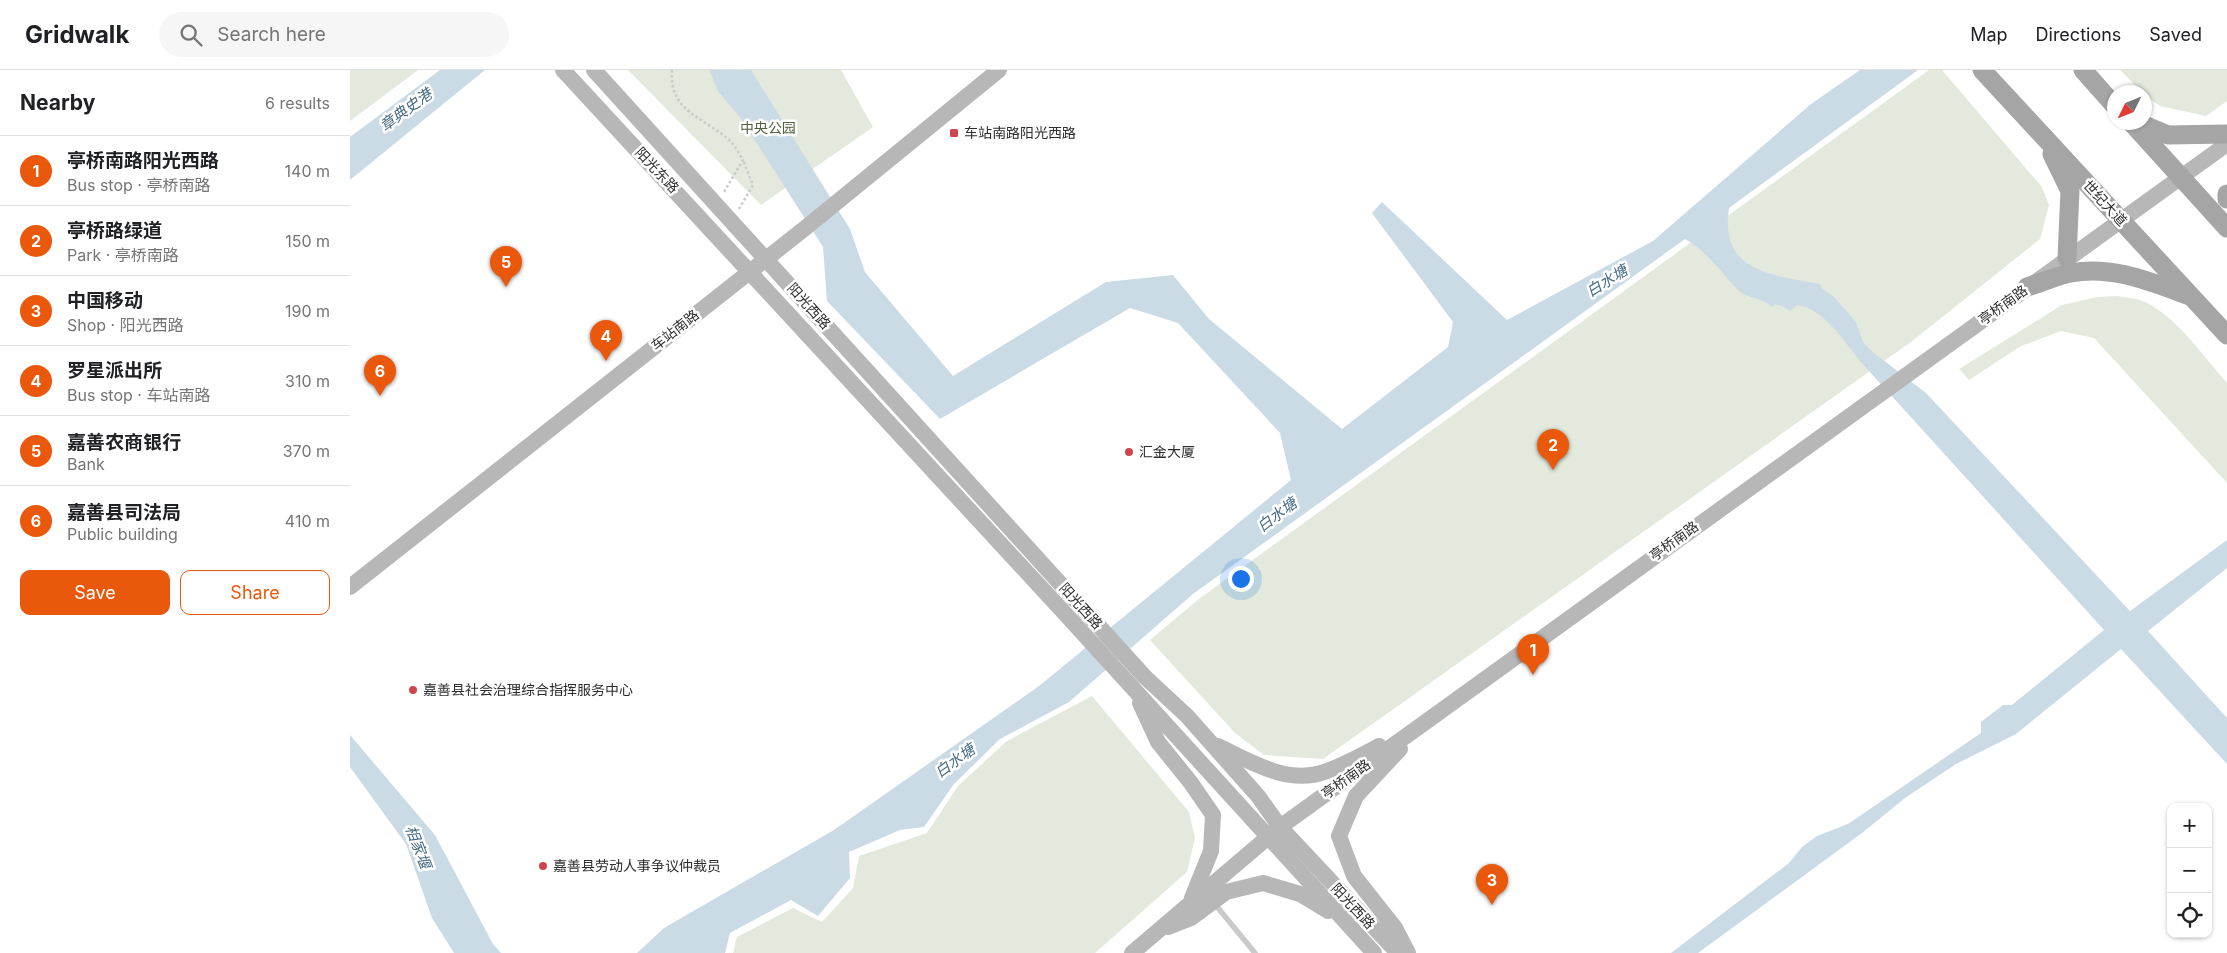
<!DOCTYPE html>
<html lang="en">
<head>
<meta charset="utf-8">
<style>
	body { margin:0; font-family:Inter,"Noto Sans SC",sans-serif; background:#f6f6f6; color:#202124 }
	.controls { position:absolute; right:15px; bottom:15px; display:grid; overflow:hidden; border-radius:10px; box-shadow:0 1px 4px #0004 }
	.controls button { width:45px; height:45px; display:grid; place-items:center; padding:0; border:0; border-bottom:1px solid #e0e0e0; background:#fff; color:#202124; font:25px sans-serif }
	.compass { position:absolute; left:1757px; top:15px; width:45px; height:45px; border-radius:50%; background:#fff; box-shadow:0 1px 4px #0004; rotate:227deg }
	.you { position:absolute; left:890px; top:508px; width:18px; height:18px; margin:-12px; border:4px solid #fff; border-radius:50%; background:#1a73e8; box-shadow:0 0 0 8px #1a73e833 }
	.badge { display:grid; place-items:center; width:32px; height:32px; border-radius:50%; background:#ea580c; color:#fff; font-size:16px; font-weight:700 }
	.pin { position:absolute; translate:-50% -41px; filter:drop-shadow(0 1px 2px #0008) }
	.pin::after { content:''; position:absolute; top:26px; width:18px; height:15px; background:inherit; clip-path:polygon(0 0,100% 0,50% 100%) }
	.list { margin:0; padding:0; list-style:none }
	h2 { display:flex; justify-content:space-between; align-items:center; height:65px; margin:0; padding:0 20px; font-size:21px }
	h2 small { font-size:16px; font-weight:400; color:#757577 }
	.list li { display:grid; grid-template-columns:32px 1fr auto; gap:15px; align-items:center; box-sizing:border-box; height:70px; padding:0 20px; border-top:1px solid #e0e0e0 }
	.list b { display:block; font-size:19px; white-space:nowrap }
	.list p { margin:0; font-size:16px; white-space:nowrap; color:#757577 }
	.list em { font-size:16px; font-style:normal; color:#757577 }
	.actions { display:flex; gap:10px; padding:15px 20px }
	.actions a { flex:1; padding:11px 0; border:1px solid #ea580c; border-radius:10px; text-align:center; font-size:18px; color:#ea580c }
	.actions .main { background:#ea580c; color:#fff }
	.icon { flex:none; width:28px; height:28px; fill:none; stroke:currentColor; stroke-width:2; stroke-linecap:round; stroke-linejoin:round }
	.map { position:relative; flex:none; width:1877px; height:883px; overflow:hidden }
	header { display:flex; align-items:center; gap:30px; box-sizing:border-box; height:70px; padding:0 25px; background:#fff; border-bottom:1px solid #e0e0e0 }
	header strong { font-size:24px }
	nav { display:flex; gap:28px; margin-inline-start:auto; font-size:18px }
	.search { width:350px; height:45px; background:#f6f6f6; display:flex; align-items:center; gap:12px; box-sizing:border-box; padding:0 18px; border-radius:28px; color:#757577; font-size:19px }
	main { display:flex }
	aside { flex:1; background:#fff }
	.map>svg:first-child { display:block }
</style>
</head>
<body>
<header>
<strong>Gridwalk</strong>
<div class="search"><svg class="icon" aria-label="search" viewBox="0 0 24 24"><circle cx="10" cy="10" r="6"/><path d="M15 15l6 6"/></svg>Search here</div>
<nav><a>Map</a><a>Directions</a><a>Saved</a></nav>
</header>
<main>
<aside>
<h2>Nearby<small>6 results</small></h2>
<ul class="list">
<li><span class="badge">1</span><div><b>亭桥南路阳光西路</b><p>Bus stop · 亭桥南路</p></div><em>140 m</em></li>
<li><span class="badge">2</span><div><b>亭桥路绿道</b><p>Park · 亭桥南路</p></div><em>150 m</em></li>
<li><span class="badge">3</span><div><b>中国移动</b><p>Shop · 阳光西路</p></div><em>190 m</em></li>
<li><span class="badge">4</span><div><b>罗星派出所</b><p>Bus stop · 车站南路</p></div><em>310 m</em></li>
<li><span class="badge">5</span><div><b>嘉善农商银行</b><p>Bank</p></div><em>370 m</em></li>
<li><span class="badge">6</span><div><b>嘉善县司法局</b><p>Public building</p></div><em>410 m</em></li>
</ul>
<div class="actions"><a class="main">Save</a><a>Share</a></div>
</aside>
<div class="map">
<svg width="1877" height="883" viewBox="0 0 1877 883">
	<rect width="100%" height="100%" fill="#fff"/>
	<g fill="#e3e9dc">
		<polygon points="0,0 68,0 0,51"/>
		<polygon points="278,0 491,0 523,57 411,135"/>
		<polygon points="1579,0 1592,0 1692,117 1699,135 1690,169 1561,272 973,689 914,685 885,663 800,570 849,529"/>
		<polygon points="1770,0 1877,0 1877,31 1856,46 1810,36 1795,25 1794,22 1792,22"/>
		<path d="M1768,226C1777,228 1787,228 1795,232C1828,248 1853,286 1877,313V413L1744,268L1711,261L1671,276L1619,310L1609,299L1712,235L1747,227Z"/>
		<polygon points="742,626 839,742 845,768 837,802 745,883 383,883 387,867 443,838 472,852 503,818 509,786 577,763 608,716 657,671"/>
	</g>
	<g fill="#cadbe6">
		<polygon points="90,0 135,0 0,110 0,67"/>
		<path d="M359,0H401L500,159L515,202L603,306L756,212L823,205L859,249L992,359L1098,277L1103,252L1022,143L1032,132L1157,250L1303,171L1461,34L1510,0H1568L1379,138C1369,202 1422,205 1470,214L1472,219L1483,226L1506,252L1513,272L1524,283L1576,323L1780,541L1877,470V498L1798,561L1877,648V694L1771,579L1666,664L1606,694L1555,728L1512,763L1348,883H1321L1439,793L1452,777L1467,766L1498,754L1631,663V652L1653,635H1662L1754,560L1510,291C1495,272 1473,238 1447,235L1440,241L1432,236L1425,234L1422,237C1412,227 1395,229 1385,217C1369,200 1357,181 1335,169L843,524L719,632L650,669L604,714L574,757L550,760L499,782L500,808L468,846L441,830L380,863L375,883H287L314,858L484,760L689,616L941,410L930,363L828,253L780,238L590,349L477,231L473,177L392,50L368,21Z"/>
		<polygon points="0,665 85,765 143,874 151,883 104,883 82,848 56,774 0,697"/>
	</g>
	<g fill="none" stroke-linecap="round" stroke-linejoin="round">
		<g stroke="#cacaca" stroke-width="2.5" stroke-dasharray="2.5 2.5" stroke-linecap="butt">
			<path d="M322,0C318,42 356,48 380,71C386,76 389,84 393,90L374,122"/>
			<polyline points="389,139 403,115 393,90"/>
		</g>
		<polyline stroke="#cacaca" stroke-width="5.5" points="864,833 905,883"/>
		<g stroke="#b7b7b7" stroke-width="16">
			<polyline points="213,0 720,549 1024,883"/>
			<polyline points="244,0 794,606 837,646 908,726 930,757 1048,883"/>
			<polyline points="0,517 454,159 649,0"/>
			<polyline points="790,633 808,672 841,713 863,745 861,781 842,828"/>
			<path d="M868,676C901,692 939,716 977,701C994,695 1012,685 1029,676"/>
			<polyline points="1050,679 1006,726 989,766 1004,806 1045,858 1058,883"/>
			<polyline points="818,857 841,848 876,822 913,813 950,824 978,841"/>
			<polyline points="782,883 930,757 1877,74"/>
		</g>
		<g stroke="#a5a5a5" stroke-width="19">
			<polyline points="1632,0 1877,265"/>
			<polyline points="1733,0 1764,35"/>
			<polyline points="1781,52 1877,158"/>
			<polyline points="1787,52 1818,65 1877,64"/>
			<polyline points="1702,84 1720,121 1717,188"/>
			<polyline points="1877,124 1877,129"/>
			<path d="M1677,217C1691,213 1706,206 1721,203C1761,195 1801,212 1837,225"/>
		</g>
	</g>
	<g fill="#cf444d" stroke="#fff" stroke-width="2">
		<rect x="599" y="58" width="10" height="10" rx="2.5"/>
		<circle cx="779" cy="382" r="5"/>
		<circle cx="63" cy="620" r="5"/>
		<circle cx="193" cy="796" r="5"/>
	</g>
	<g text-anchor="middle" stroke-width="5" stroke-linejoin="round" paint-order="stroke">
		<g font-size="14" fill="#506240" stroke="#fff">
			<text x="418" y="63">中央公园</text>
		</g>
		<g font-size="14" fill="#2d2d2d" stroke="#fff" text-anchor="start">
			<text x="614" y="68">车站南路阳光西路</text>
			<text x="789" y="387">汇金大厦</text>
			<text x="73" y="625">嘉善县社会治理综合指挥服务中心</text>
			<text x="203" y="801">嘉善县劳动人事争议仲裁员</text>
		</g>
		<g font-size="14" fill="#2d2d2d" stroke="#fff">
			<text transform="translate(307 100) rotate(47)" y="5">阳光东路</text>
			<text transform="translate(1755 133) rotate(47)" y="5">世纪大道</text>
			<text transform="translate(1653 235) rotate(-36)" y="5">亭桥南路</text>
			<text transform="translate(459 236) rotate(48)" y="5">阳光西路</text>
			<text transform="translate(325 260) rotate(-38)" y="5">车站南路</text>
			<text transform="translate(1324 471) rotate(-36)" y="5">亭桥南路</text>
			<text transform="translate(731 536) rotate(48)" y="5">阳光西路</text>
			<text transform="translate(996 709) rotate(-36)" y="5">亭桥南路</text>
			<text transform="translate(1003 836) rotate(47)" y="5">阳光西路</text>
		</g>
		<g font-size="15" font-style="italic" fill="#456b84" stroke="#fff">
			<text transform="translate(56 40) rotate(-36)" y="5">章典史港</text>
			<text transform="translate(1257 211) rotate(-32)" y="5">白水塘</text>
			<text transform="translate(927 445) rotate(-37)" y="5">白水塘</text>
			<text transform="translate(605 691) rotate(-36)" y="5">白水塘</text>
			<text transform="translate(68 777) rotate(69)" y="5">相家堰</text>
		</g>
	</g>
</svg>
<div class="controls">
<button>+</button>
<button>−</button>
<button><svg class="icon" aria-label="locate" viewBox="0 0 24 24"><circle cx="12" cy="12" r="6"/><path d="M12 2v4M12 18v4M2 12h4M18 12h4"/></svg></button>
</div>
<svg class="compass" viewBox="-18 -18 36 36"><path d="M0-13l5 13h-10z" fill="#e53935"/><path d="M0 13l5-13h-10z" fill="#757577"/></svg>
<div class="you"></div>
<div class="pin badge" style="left:1183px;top:605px">1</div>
<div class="pin badge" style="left:1203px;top:400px">2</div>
<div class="pin badge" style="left:1142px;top:835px">3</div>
<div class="pin badge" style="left:256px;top:291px">4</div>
<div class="pin badge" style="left:156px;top:217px">5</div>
<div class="pin badge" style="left:30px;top:326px">6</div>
</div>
</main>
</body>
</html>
